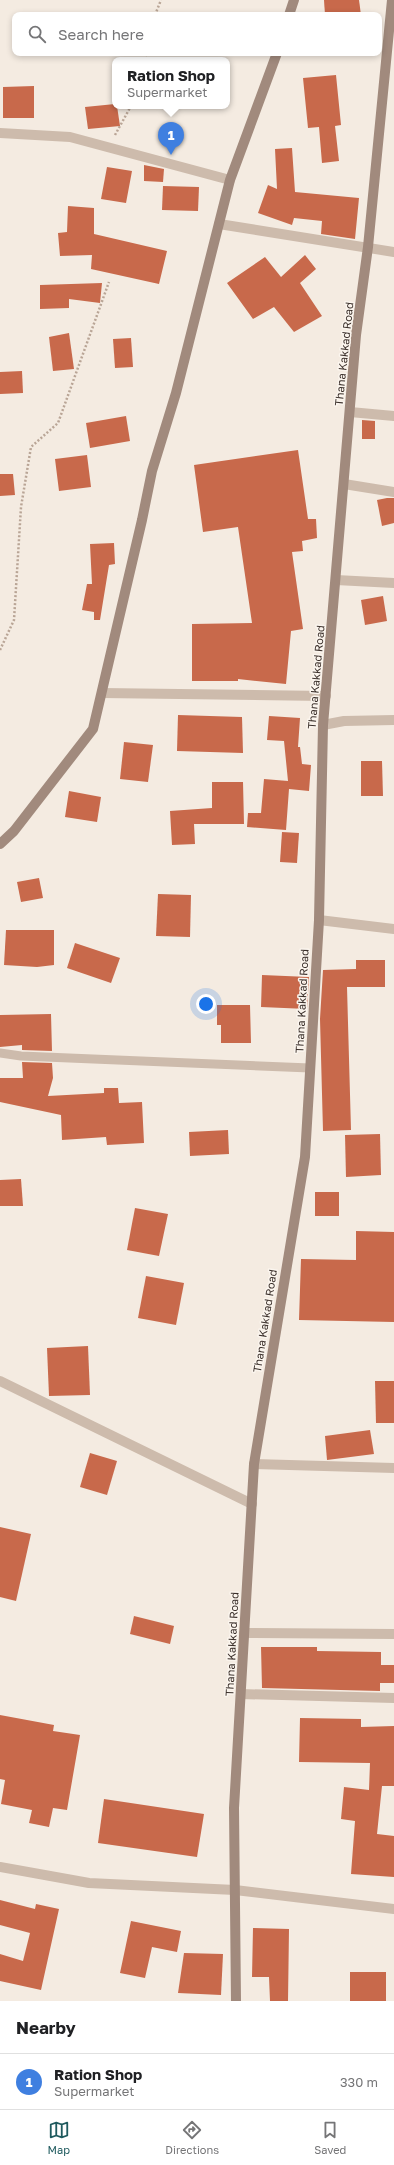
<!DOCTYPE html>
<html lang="en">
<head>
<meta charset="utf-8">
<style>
	body { margin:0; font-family:"Golos Text",sans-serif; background:#f2f2f2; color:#202124 }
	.you { position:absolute; left:206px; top:1004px; width:14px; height:14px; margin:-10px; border:3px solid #fff; border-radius:50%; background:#1a73e8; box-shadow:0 0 0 6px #1a73e833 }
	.badge { display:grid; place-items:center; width:26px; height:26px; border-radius:50%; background:#1f5a5e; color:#fff; font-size:13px; font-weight:700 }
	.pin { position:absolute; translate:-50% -33px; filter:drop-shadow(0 1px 2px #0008) }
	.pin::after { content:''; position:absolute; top:21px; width:14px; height:12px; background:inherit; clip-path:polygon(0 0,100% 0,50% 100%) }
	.popup { position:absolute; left:112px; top:57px; width:118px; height:52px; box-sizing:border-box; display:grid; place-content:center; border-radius:8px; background:#fff; filter:drop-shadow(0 1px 3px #0005); font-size:13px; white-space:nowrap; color:#757577 }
	.popup b { font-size:15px; color:#202124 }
	.popup::after { content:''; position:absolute; left:50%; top:100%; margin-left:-8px; border:8px solid transparent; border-top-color:#fff }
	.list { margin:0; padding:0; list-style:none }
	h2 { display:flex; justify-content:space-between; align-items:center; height:52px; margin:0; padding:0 16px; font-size:17px }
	h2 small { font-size:13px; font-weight:400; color:#757577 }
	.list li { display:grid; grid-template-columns:26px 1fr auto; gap:12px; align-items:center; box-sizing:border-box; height:56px; padding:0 16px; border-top:1px solid #e0e0e0 }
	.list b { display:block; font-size:15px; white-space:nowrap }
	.list p { margin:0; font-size:13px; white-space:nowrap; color:#757577 }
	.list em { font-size:13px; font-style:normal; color:#757577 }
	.icon { flex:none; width:22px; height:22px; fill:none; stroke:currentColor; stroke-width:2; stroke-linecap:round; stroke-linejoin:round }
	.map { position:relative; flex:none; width:394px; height:2001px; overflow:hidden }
	.search { position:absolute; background:#fff; box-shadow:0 2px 6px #0003; left:12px; right:12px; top:12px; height:44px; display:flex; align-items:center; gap:10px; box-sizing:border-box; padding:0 14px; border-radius:8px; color:#757577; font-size:15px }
	.sheet { height:108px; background:#fff }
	nav { display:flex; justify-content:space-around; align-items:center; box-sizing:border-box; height:56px; border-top:1px solid #e0e0e0; background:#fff; font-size:11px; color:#757577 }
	nav a { display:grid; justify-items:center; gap:2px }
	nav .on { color:#1f5a5e }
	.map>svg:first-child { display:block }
</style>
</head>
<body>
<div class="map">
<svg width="394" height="2001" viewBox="0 0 394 2001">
	<rect width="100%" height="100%" fill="#f4ebe1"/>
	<g fill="#c8694b">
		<polygon points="324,0 359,0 361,15 325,15"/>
		<polygon points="336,75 341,125 335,126 339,161 322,163 319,127 308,128 303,78"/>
		<polygon points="34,86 34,118 3,118 3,87"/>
		<polygon points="115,104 117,106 120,126 88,129 85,107"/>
		<polygon points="292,148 295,192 359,198 355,239 321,234 322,221 294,218 292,225 258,213 268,185 277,189 275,149"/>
		<polygon points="144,165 164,169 163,182 144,181"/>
		<polygon points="107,167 132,171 126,203 101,199"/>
		<polygon points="163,186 199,187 198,211 162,210"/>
		<polygon points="68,206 94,208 94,234 167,251 159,284 91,269 92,255 60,256 58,233 67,232"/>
		<polygon points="305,255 316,269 300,283 322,316 294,332 274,307 253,319 227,283 265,257 281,277"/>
		<polygon points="102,283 100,303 69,299 69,308 40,309 40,285"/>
		<polygon points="69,333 74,369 53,371 49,337"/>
		<polygon points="131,338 133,367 115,368 113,339"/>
		<polygon points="22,371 23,393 0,394 0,372"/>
		<polygon points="126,416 130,441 90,448 86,423"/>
		<polygon points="362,420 375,421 375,439 362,439"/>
		<polygon points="298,450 308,519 316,519 317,538 302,541 303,551 292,552 303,629 291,631 286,684 238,679 238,681 192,681 192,624 252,623 238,527 203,532 194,465"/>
		<polygon points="87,455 91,487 59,491 55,459"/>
		<polygon points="0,474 13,474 15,495 0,496"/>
		<polygon points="387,498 394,498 394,523 382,526 377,500"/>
		<polygon points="114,543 115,564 109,565 100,620 94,620 94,612 82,610 87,584 92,584 90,544"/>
		<polygon points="383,596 387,621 365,625 361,600"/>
		<polygon points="178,715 242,717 243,753 177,751"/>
		<polygon points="269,716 300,718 298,747 300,747 302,764 311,765 309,791 289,789 286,830 247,827 248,813 261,813 264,779 288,781 284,741 267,740"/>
		<polygon points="124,742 153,745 148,782 120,779"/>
		<polygon points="361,761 382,761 383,796 361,796"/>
		<polygon points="212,782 243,782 244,824 194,824 195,844 172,845 170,811 212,808"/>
		<polygon points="69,791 101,797 97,822 65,817"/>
		<polygon points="282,832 299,833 297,863 280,862"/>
		<polygon points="39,878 43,898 21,902 17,882"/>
		<polygon points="158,894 191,895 190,937 156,936"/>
		<polygon points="6,930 54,930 54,965 37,967 4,965"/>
		<polygon points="75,943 120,958 111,983 67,968"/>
		<polygon points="356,960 385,960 385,987 347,987 351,1130 323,1131 320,1019 323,970 356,969"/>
		<polygon points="262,975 309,977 307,1009 261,1007"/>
		<polygon points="217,1005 250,1005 251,1043 221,1043 221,1025 217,1025"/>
		<polygon points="51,1014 52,1051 22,1050 22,1045 0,1047 0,1015"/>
		<polygon points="22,1062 52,1063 53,1078 48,1096 104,1093 104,1088 118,1088 119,1103 142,1102 144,1143 107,1145 106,1137 62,1140 61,1115 0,1102 0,1078 23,1078"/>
		<polygon points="228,1130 229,1154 190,1156 189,1132"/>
		<polygon points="380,1134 381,1175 346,1177 345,1135"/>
		<polygon points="21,1179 23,1206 0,1206 0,1180"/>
		<rect x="315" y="1192" width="24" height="24"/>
		<polygon points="135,1208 168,1214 159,1256 127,1250"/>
		<polygon points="356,1231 394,1232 394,1322 299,1320 301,1259 356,1260"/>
		<polygon points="146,1276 184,1283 176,1325 138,1318"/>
		<polygon points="88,1346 90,1395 49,1396 47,1348"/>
		<polygon points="375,1381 394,1381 394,1423 376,1423"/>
		<polygon points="370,1430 374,1454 327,1460 325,1436"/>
		<polygon points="90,1453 117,1461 107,1495 80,1487"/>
		<polygon points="0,1527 31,1534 16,1601 0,1597"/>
		<polygon points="134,1616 174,1626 170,1644 130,1634"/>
		<polygon points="261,1647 317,1647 317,1651 381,1652 381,1665 394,1665 394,1683 380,1683 380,1691 262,1688"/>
		<polygon points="0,1715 54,1725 53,1731 80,1735 67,1810 53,1808 49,1827 29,1823 32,1810 1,1804 5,1780 0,1779"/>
		<polygon points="300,1718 361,1719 361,1727 394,1726 394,1786 382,1786 377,1834 394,1836 394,1877 351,1874 355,1821 341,1819 344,1787 369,1790 370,1763 299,1762"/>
		<polygon points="104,1799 204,1814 197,1857 98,1843"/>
		<polygon points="0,1900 35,1909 36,1904 59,1909 41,1990 0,1981 0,1954 23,1961 30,1933 0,1925"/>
		<polygon points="131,1921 181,1931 177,1952 152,1947 145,1978 120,1973"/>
		<polygon points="253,1928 289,1929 288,2001 270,2001 269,1977 252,1977"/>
		<polygon points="184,1953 223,1954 221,1995 178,1993"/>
		<rect x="350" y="1972" width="36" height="29"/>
	</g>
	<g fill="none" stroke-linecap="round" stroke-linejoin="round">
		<g stroke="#b9a596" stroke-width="2.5" stroke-dasharray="2 2" stroke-linecap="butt">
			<polyline points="155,15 161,0"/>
			<polyline points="145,60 146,53"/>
			<polyline points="115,135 131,106"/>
			<polyline points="0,650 14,620 21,507 31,447 58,423 109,282"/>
		</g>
		<polyline stroke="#cdbbac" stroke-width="9" points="0,1053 21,1056 310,1068"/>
		<g stroke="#cdbbac" stroke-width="10">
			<polyline points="0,133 70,137 230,180"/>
			<polyline points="219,224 394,252"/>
			<polyline points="350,412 394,416"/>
			<polyline points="344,484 394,492"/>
			<polyline points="336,580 394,583"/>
			<polyline points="102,693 326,696"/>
			<polyline points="323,725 344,721 394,720"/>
			<polyline points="319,920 394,929"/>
			<polyline points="0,1381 252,1504"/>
			<polyline points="254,1464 394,1468"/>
			<polyline points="244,1633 394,1634"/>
			<polyline points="241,1694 394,1698"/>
		</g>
		<polyline stroke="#cdbbac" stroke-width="10" points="0,1867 89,1883 235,1890 394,1909"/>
		<g stroke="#a18a7d" stroke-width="10">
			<polyline points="289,15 294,0"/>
			<polyline points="0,844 14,831 93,729 142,520 152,471 176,393 230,180 277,53"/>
			<polyline points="236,2001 234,1808 254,1464 305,1157 319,920 323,725 356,335 368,247 392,0"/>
		</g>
	</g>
	<g text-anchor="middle" stroke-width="3" stroke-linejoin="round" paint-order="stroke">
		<g font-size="11" fill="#3b302b" stroke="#fbf5ee">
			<text transform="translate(344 354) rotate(-84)" y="4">Thana Kakkad Road</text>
			<text transform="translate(316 677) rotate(-85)" y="4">Thana Kakkad Road</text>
			<text transform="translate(302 1001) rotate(-87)" y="4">Thana Kakkad Road</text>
			<text transform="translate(265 1321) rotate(-81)" y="4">Thana Kakkad Road</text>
			<text transform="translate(232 1644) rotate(-87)" y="4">Thana Kakkad Road</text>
		</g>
	</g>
</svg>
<div class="you"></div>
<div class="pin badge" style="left:171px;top:155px;background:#3f7fe0">1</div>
<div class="popup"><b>Ration Shop</b>Supermarket</div>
<div class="search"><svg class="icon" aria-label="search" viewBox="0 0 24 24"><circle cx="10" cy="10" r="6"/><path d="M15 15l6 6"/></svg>Search here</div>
</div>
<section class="sheet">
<h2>Nearby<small></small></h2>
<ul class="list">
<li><span class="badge" style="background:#3f7fe0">1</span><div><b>Ration Shop</b><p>Supermarket</p></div><em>330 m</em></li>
</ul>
</section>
<nav>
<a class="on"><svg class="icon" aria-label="map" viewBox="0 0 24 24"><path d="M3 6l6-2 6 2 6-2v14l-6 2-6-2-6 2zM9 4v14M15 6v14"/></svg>Map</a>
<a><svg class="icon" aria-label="directions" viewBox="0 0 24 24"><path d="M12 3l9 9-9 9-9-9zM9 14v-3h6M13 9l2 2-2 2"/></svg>Directions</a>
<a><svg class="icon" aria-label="saved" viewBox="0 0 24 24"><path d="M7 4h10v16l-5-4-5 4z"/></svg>Saved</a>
</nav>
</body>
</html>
